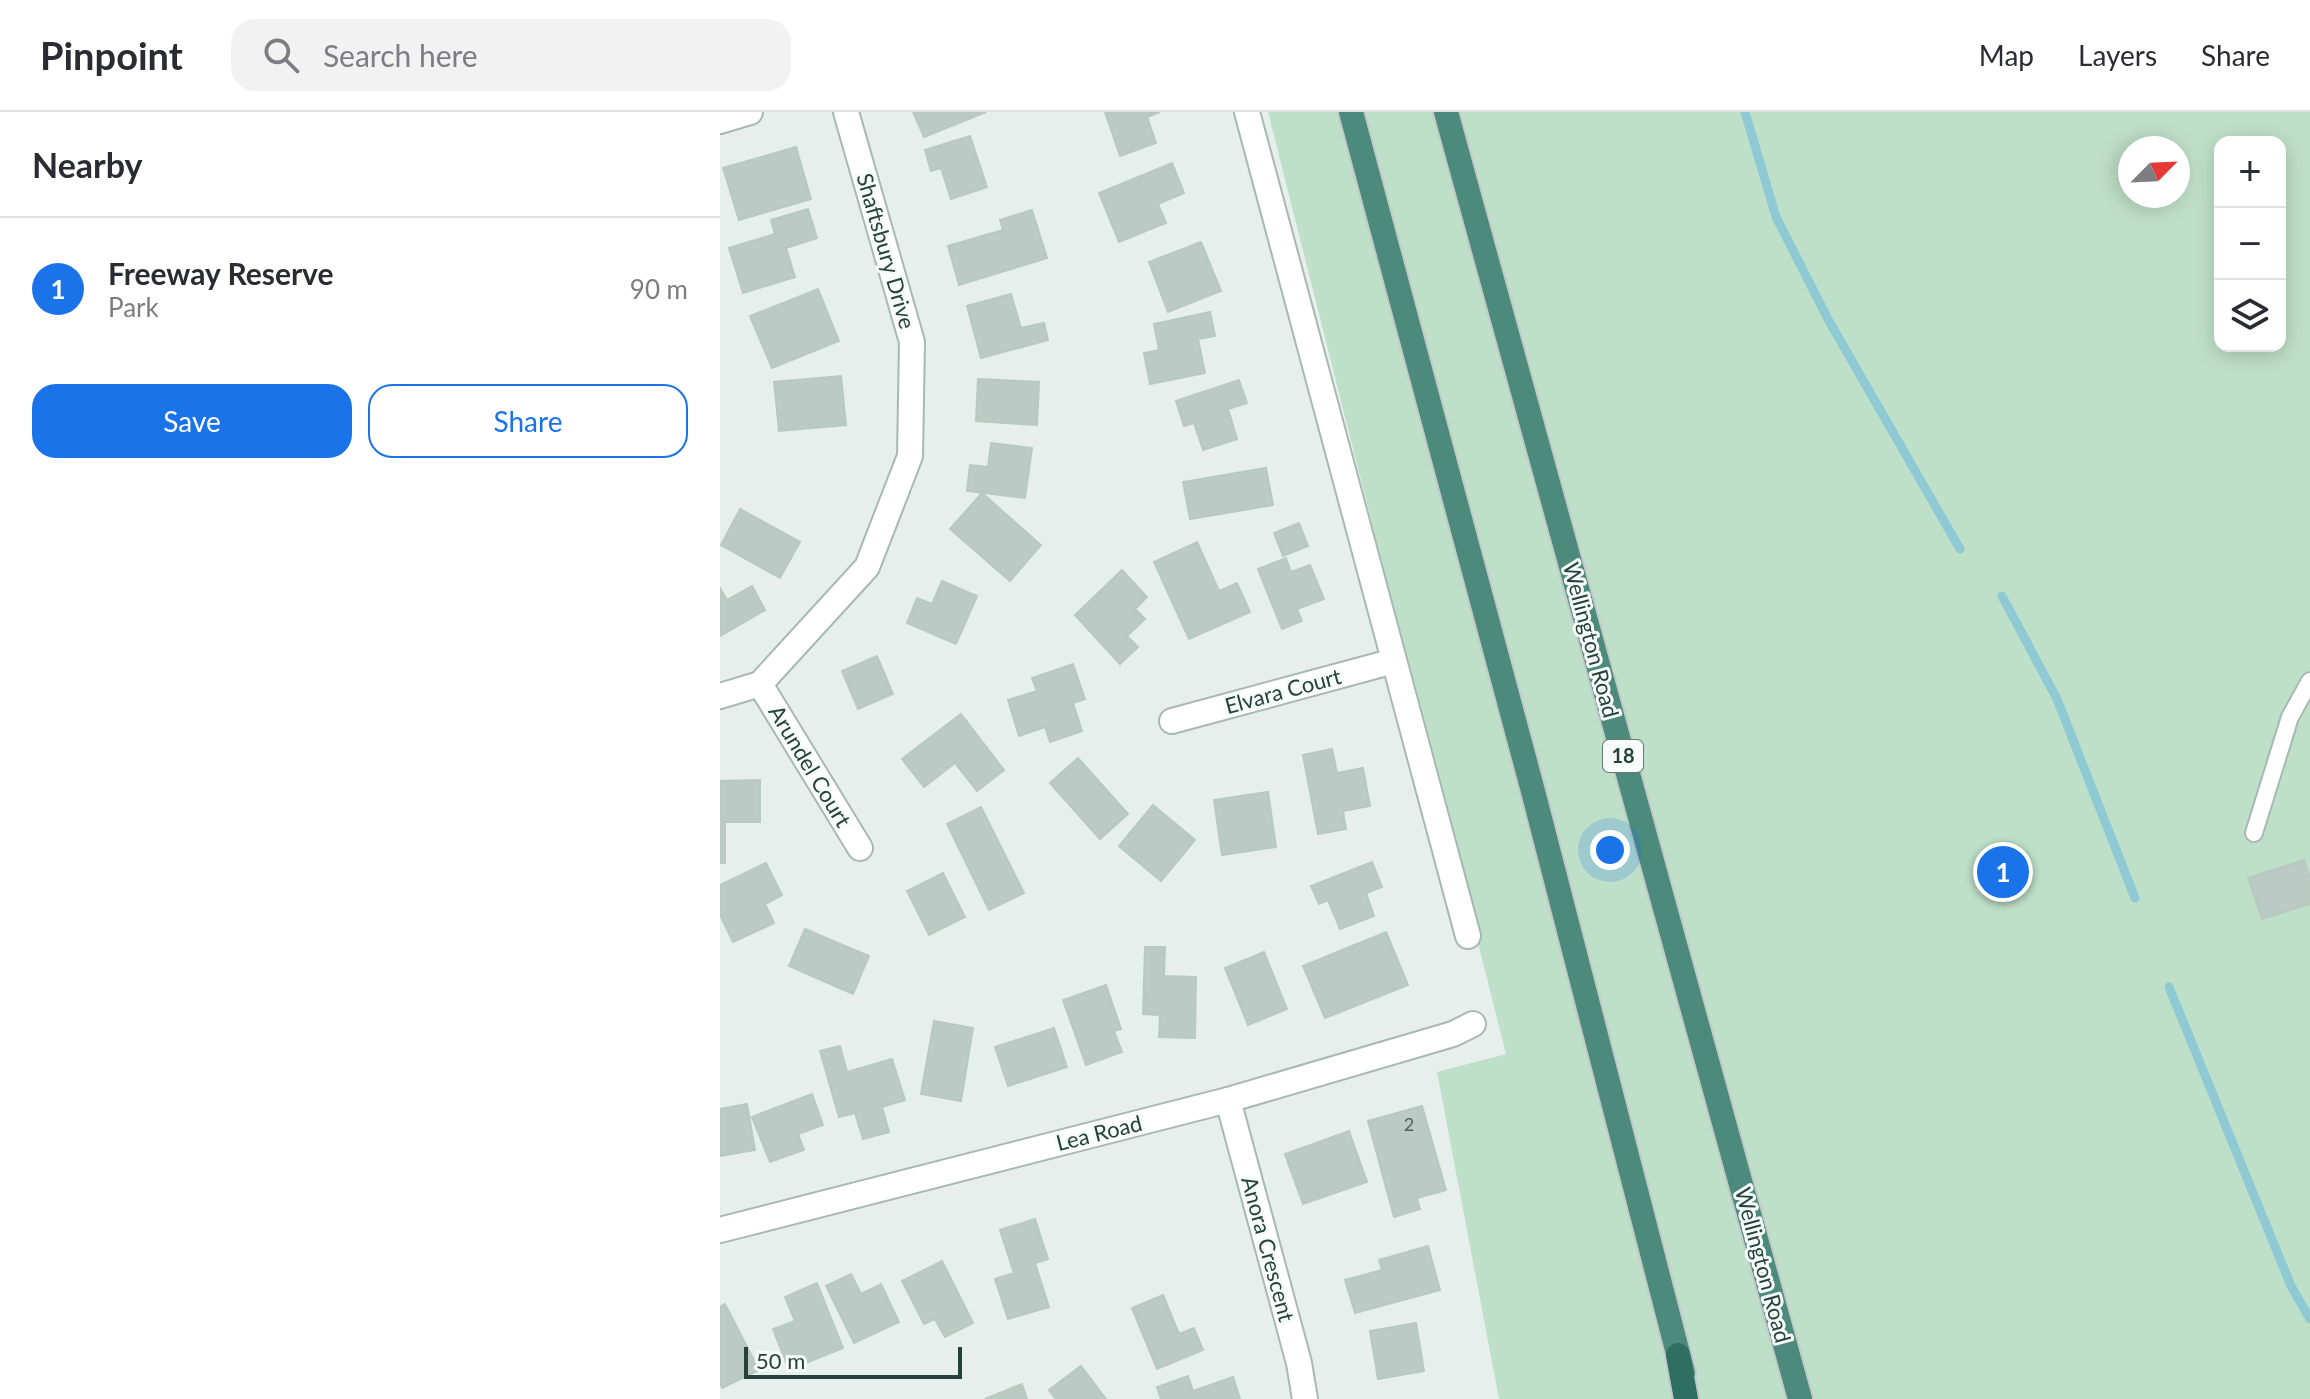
<!DOCTYPE html>
<html lang="en">
<head>
<meta charset="utf-8">
<style>
	body { margin:0; font-family:Lato,sans-serif; background:#f2f2f3; color:#2b2b33 }
	.controls { position:absolute; right:24px; top:24px; display:grid; overflow:hidden; border-radius:16px; box-shadow:0 4px 20px #0003 }
	.controls button { width:72px; height:72px; display:grid; place-items:center; padding:0; border:0; border-bottom:2px solid #e1e1e2; background:#fff; color:#2b2b33; font:40px sans-serif }
	.compass { position:absolute; left:1398px; top:24px; width:72px; height:72px; border-radius:50%; background:#fff; box-shadow:0 4px 20px #0003; rotate:66deg }
	.scale { position:absolute; left:24px; bottom:20px; width:218px; box-sizing:border-box; padding-left:8px; border:4px solid #24423a; border-top:0; font-size:22px; line-height:28px; white-space:nowrap; color:#24423a; -webkit-text-stroke:6px #f7fbf9; paint-order:stroke }
	.you { position:absolute; left:890px; top:738px; width:28px; height:28px; margin:-20px; border:6px solid #fff; border-radius:50%; background:#1a73e8; box-shadow:0 0 0 12px #1a73e833 }
	.badge { display:grid; place-items:center; width:52px; height:52px; border-radius:50%; background:#1a73e8; color:#fff; font-size:26px; font-weight:700 }
	.pin { position:absolute; translate:-50% -50%; border:4px solid #fff; box-shadow:0 2px 8px #0006 }
	.list { margin:0; padding:0; list-style:none }
	h2 { display:flex; justify-content:space-between; align-items:center; height:104px; margin:0; padding:0 32px; font-size:34px }
	h2 small { font-size:26px; font-weight:400; color:#7c7c81 }
	.list li { display:grid; grid-template-columns:52px 1fr auto; gap:24px; align-items:center; box-sizing:border-box; height:144px; padding:0 32px; border-top:2px solid #e1e1e2 }
	.list b { display:block; font-size:30px; white-space:nowrap }
	.list p { margin:0; font-size:26px; white-space:nowrap; color:#7c7c81 }
	.list em { font-size:26px; font-style:normal; color:#7c7c81 }
	.actions { display:flex; gap:16px; padding:24px 32px }
	.actions a { flex:1; padding:18px 0; border:2px solid #1a73e8; border-radius:24px; text-align:center; font-size:28px; color:#1a73e8 }
	.actions .main { background:#1a73e8; color:#fff }
	.icon { flex:none; width:44px; height:44px; fill:none; stroke:currentColor; stroke-width:2; stroke-linecap:round; stroke-linejoin:round }
	.map { position:relative; flex:none; width:1590px; height:1287px; overflow:hidden }
	header { display:flex; align-items:center; gap:48px; box-sizing:border-box; height:112px; padding:0 40px; background:#fff; border-bottom:2px solid #e1e1e2 }
	header strong { font-size:38px }
	nav { display:flex; gap:44px; margin-inline-start:auto; font-size:28px }
	.search { width:560px; height:72px; background:#f2f2f3; display:flex; align-items:center; gap:20px; box-sizing:border-box; padding:0 28px; border-radius:24px; color:#7c7c81; font-size:30px }
	main { display:flex }
	aside { flex:1; background:#fff }
	.map>svg:first-child { display:block }
</style>
</head>
<body>
<header>
<strong>Pinpoint</strong>
<div class="search"><svg class="icon" aria-label="search" viewBox="0 0 24 24"><circle cx="10" cy="10" r="6"/><path d="M15 15l6 6"/></svg>Search here</div>
<nav><a>Map</a><a>Layers</a><a>Share</a></nav>
</header>
<main>
<aside>
<h2>Nearby<small></small></h2>
<ul class="list">
<li><span class="badge">1</span><div><b>Freeway Reserve</b><p>Park</p></div><em>90 m</em></li>
</ul>
<div class="actions"><a class="main">Save</a><a>Share</a></div>
</aside>
<div class="map">
<svg width="1590" height="1287" viewBox="0 0 1590 1287">
	<rect width="100%" height="100%" fill="#e6efeb"/>
	<path fill="#bfe0c8" fill-rule="evenodd" d="M548,0H1590V1287H779L717,960L786,942ZM1500,30H1560V234H1500ZM1410,36H1458V84H1410Z"/>
	<g fill="none" stroke-linecap="round" stroke-linejoin="round">
		<g stroke="#8ec9d4" stroke-width="9">
			<polyline points="1025,0 1056,105 1109,209 1240,437"/>
			<polyline points="1282,484 1337,587 1415,786"/>
			<polyline points="1449,875 1571,1174 1590,1207"/>
		</g>
	</g>
	<g fill="#bbcac4" stroke="#b8c9c2" stroke-width="2">
		<polygon points="193,0 266,0 204,25"/>
		<polygon points="385,0 440,0 427,5 436,31 400,44"/>
		<polygon points="250,24 267,75 231,87 221,56 211,59 205,38"/>
		<polygon points="76,35 91,87 19,108 3,56"/>
		<polygon points="452,51 464,81 438,92 446,111 399,130 379,81"/>
		<polygon points="88,97 97,126 66,136 75,165 23,181 9,136 55,122 51,108"/>
		<polygon points="312,98 327,146 239,173 228,134 283,118 280,108"/>
		<polygon points="481,130 501,179 448,200 429,150"/>
		<polygon points="98,177 119,229 52,256 30,204"/>
		<polygon points="291,182 301,216 324,211 328,228 261,246 247,194"/>
		<polygon points="490,200 495,224 478,227 485,261 430,272 424,241 439,238 434,212"/>
		<polygon points="121,264 126,313 59,319 54,270"/>
		<polygon points="258,267 319,270 317,313 256,309"/>
		<polygon points="519,268 527,291 508,297 517,327 483,338 474,311 464,314 456,289"/>
		<polygon points="271,331 312,336 305,386 247,379 250,353 268,355"/>
		<polygon points="546,356 553,393 470,407 463,370"/>
		<polygon points="262,381 321,433 290,469 230,417"/>
		<polygon points="20,397 80,430 60,466 1,433"/>
		<polygon points="579,411 588,434 563,444 554,421"/>
		<polygon points="477,430 499,479 517,471 530,500 469,527 434,450"/>
		<polygon points="566,446 571,460 590,453 604,487 577,497 582,509 562,517 538,457"/>
		<polygon points="402,458 427,485 415,497 425,507 407,524 418,535 400,552 355,503"/>
		<polygon points="222,469 257,484 236,532 187,511 197,486 212,492"/>
		<polygon points="32,474 45,498 0,524 0,476 7,488"/>
		<polygon points="157,544 173,582 138,597 122,559"/>
		<polygon points="353,552 365,587 353,591 362,619 330,630 325,615 299,624 288,588 317,579 312,566"/>
		<polygon points="241,602 284,658 257,679 235,651 204,675 182,647"/>
		<polygon points="612,637 617,661 643,656 650,694 623,699 626,717 598,722 583,643"/>
		<polygon points="358,646 408,702 380,727 330,671"/>
		<polygon points="40,668 40,710 5,710 5,751 0,751 0,669"/>
		<polygon points="548,680 556,735 502,743 494,688"/>
		<polygon points="433,693 475,728 441,769 399,734"/>
		<polygon points="261,695 304,781 269,798 227,712"/>
		<polygon points="1584,748 1590,767 1590,792 1542,807 1528,766"/>
		<polygon points="652,750 662,775 646,781 654,804 620,817 608,788 599,792 591,774"/>
		<polygon points="46,751 62,783 45,792 54,811 13,830 0,803 0,773"/>
		<polygon points="223,761 245,805 209,823 187,779"/>
		<polygon points="85,817 149,844 133,882 69,854"/>
		<polygon points="666,820 688,873 605,906 583,854"/>
		<polygon points="425,835 445,835 444,864 476,865 475,926 439,925 440,903 423,902"/>
		<polygon points="544,840 567,897 528,913 505,856"/>
		<polygon points="386,873 401,917 394,919 402,940 366,953 343,888"/>
		<polygon points="214,909 253,916 241,989 201,982"/>
		<polygon points="334,916 347,955 288,974 275,935"/>
		<polygon points="120,934 127,960 172,947 185,988 162,995 169,1020 143,1027 135,1001 119,1005 100,939"/>
		<polygon points="92,982 103,1013 78,1022 84,1038 50,1050 32,1005"/>
		<polygon points="27,992 35,1038 0,1044 0,997"/>
		<polygon points="702,994 726,1078 697,1086 700,1097 674,1105 648,1009"/>
		<polygon points="629,1019 647,1070 583,1092 565,1042"/>
		<polygon points="315,1107 328,1147 315,1151 329,1195 288,1207 275,1167 294,1161 280,1118"/>
		<polygon points="708,1134 720,1178 635,1201 625,1168 662,1158 659,1148"/>
		<polygon points="222,1149 253,1211 225,1225 215,1207 204,1212 182,1169"/>
		<polygon points="131,1162 141,1182 161,1172 179,1210 134,1231 106,1174"/>
		<polygon points="97,1171 123,1236 69,1258 53,1217 75,1209 65,1185"/>
		<polygon points="443,1183 459,1222 474,1216 483,1238 437,1257 412,1196"/>
		<polygon points="5,1192 39,1258 2,1276 0,1271 0,1195"/>
		<polygon points="696,1211 704,1259 658,1267 650,1219"/>
		<polygon points="361,1254 386,1287 336,1287 329,1278"/>
		<polygon points="468,1264 473,1279 513,1265 520,1287 441,1287 437,1275"/>
		<polygon points="302,1272 307,1287 265,1287"/>
	</g>
	<g fill="none" stroke-linecap="round" stroke-linejoin="round">
		<defs>
			<polyline id="service" points="1534,721 1570,605 1590,569"/>
			<g id="minor">
				<polyline points="527,0 748,824"/>
				<polyline points="0,9 30,0"/>
				<polyline points="40,572 140,736"/>
				<polyline points="0,584 40,572 147,455 190,344 192,230 126,0"/>
				<polyline points="452,609 674,549"/>
				<polyline points="508,988 579,1251 585,1287"/>
				<polyline points="0,1118 508,988 733,922 753,912"/>
			</g>
			<g id="trunk">
				<polyline points="631,0 814,683 963,1261"/>
				<polyline points="726,0 1080,1287"/>
			</g>
			<polyline id="motorway" points="958,1243 966,1287"/>
		</defs>
		<use href="#service" stroke="#a8b8b2" stroke-width="20"/>
		<use href="#minor" stroke="#a8b8b2" stroke-width="28"/>
		<use href="#trunk" stroke="#c2cac8" stroke-width="28"/>
		<use href="#motorway" stroke="#c2cac8" stroke-width="28"/>
		<use href="#service" stroke="#fff" stroke-width="16"/>
		<use href="#minor" stroke="#fff" stroke-width="24"/>
		<use href="#trunk" stroke="#4c8a7c" stroke-width="24"/>
		<use href="#motorway" stroke="#2f6f62" stroke-width="24"/>
	</g>
	<g text-anchor="middle" stroke-width="6" stroke-linejoin="round" paint-order="stroke">
		<g font-size="18" fill="#4a645c">
			<text x="689" y="1019">2</text>
		</g>
		<rect fill="#f7fbf9" stroke="#637a73" stroke-width="2" x="883" y="628" width="40" height="32" rx="6"/>
		<g font-size="20" font-weight="bold" fill="#24423a">
			<text x="903" y="651">18</text>
		</g>
		<g font-size="22" fill="#24423a" stroke="#f7fbf9">
			<text transform="translate(166 139) rotate(74)" y="8">Shaftsbury Drive</text>
			<text transform="translate(871 528) rotate(75)" y="8">Wellington Road</text>
			<text transform="translate(563 579) rotate(-15)" y="8">Elvara Court</text>
			<text transform="translate(90 654) rotate(59)" y="8">Arundel Court</text>
			<text transform="translate(379 1021) rotate(-14)" y="8">Lea Road</text>
			<text transform="translate(548 1137) rotate(75)" y="8">Anora Crescent</text>
			<text transform="translate(1043 1153) rotate(75)" y="8">Wellington Road</text>
		</g>
	</g>
</svg>
<div class="controls">
<button>+</button>
<button>−</button>
<button><svg class="icon" aria-label="layers" viewBox="0 0 24 24"><path d="M12 4l9 5-9 5-9-5zM3 14l9 5 9-5"/></svg></button>
</div>
<svg class="compass" viewBox="-18 -18 36 36"><path d="M0-13l5 13h-10z" fill="#e53935"/><path d="M0 13l5-13h-10z" fill="#7c7c81"/></svg>
<div class="scale">50 m</div>
<div class="you"></div>
<div class="pin badge" style="left:1283px;top:760px">1</div>
</div>
</main>
</body>
</html>
